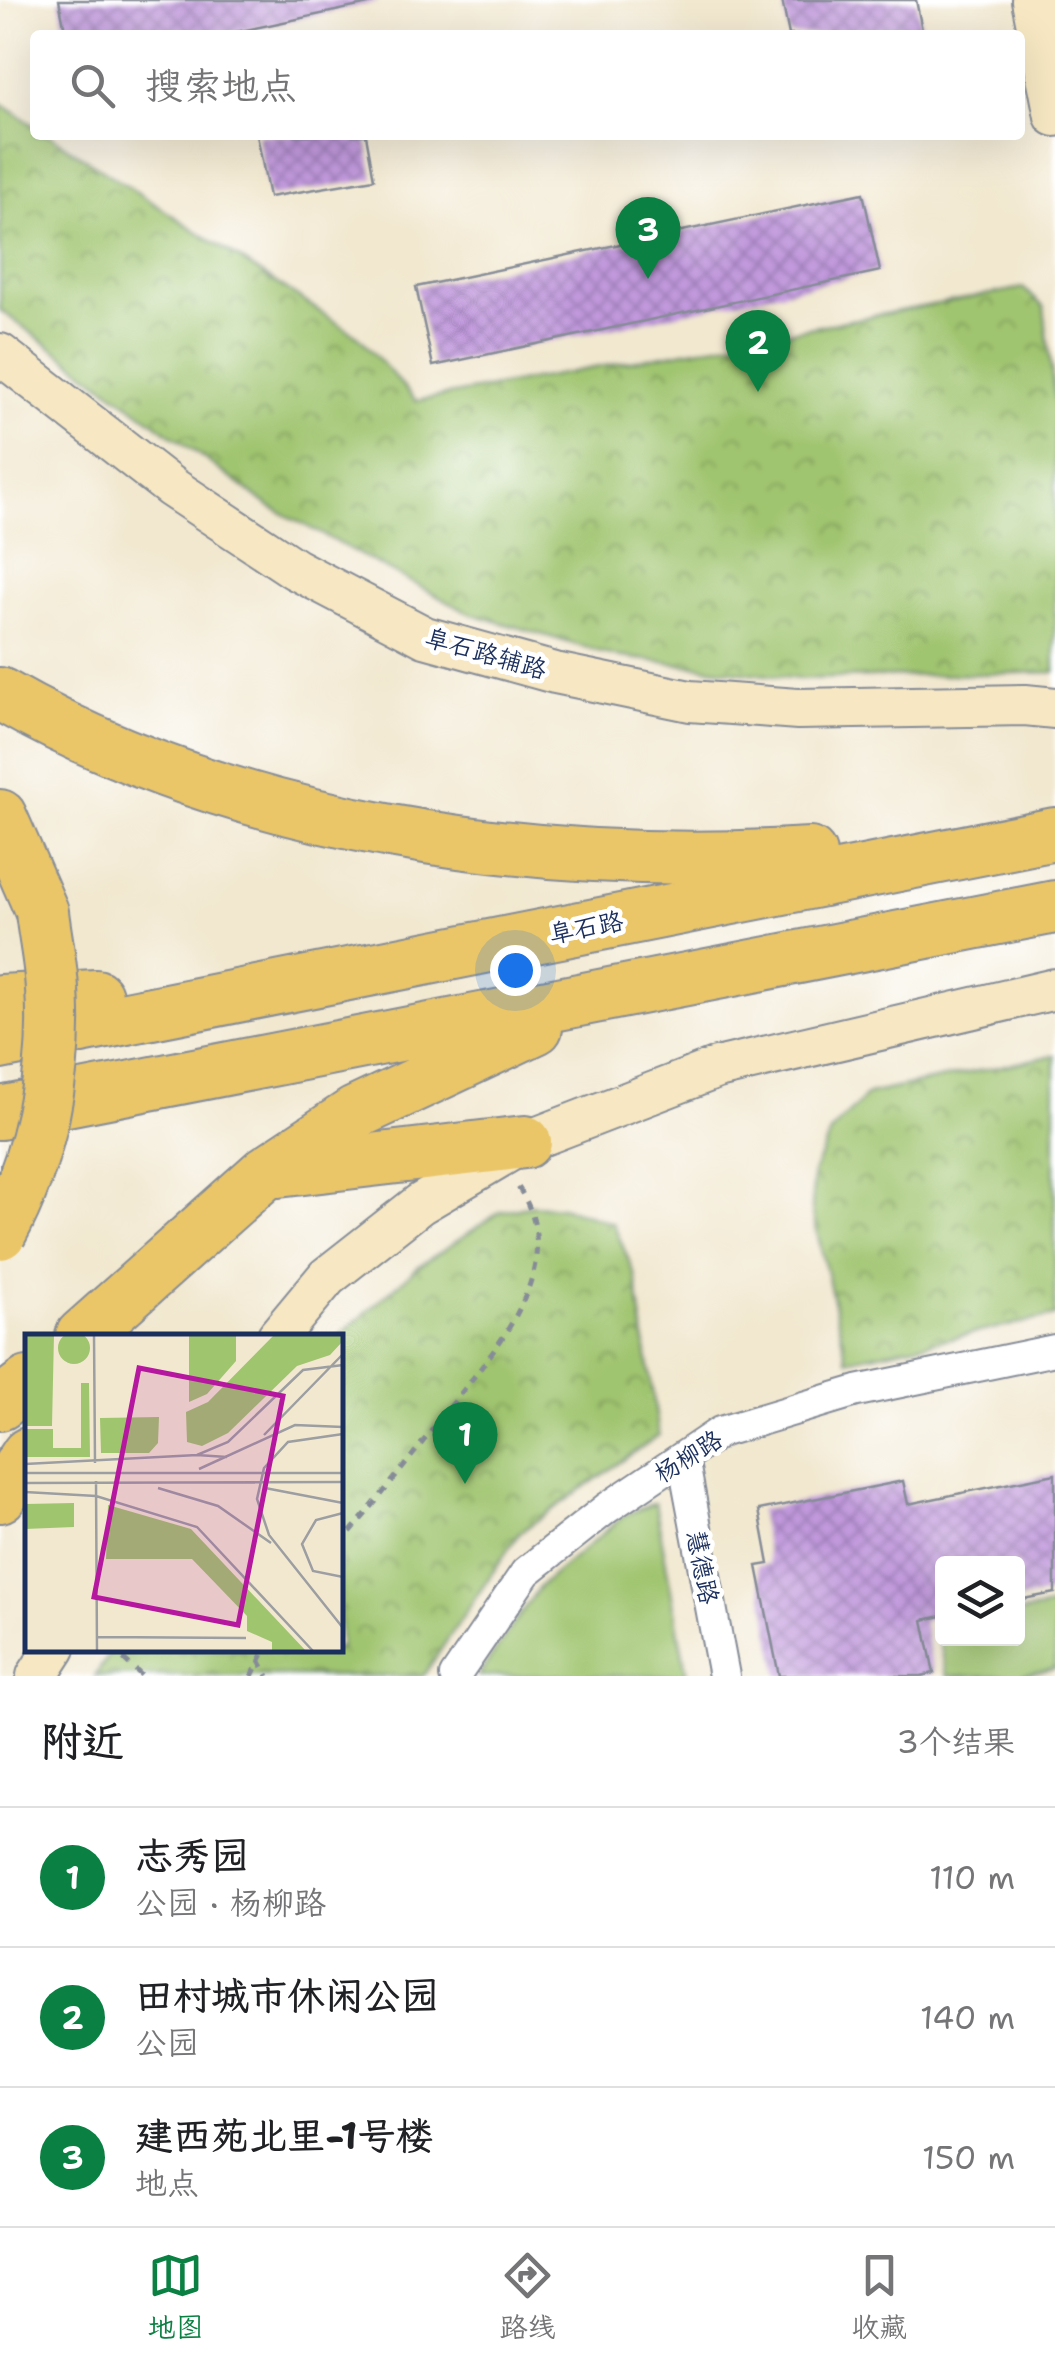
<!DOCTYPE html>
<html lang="zh">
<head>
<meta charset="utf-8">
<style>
	body { margin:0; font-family:"Shantell Sans","LXGW WenKai TC",sans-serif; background:#f6f6f6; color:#202124 }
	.controls { position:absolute; right:30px; bottom:30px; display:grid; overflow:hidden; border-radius:10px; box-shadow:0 10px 40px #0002 }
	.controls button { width:90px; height:90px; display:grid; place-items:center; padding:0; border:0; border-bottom:2px solid #e0e0e0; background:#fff; color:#202124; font:50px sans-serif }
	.you { position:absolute; left:515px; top:970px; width:35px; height:35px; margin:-25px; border:8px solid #fff; border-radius:50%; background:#1a73e8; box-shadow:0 0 0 15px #1a73e833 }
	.badge { display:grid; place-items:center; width:65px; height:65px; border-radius:50%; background:#0b8043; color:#fff; font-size:32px; font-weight:700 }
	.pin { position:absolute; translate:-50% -82px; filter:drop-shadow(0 2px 5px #0008) }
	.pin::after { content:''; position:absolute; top:52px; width:35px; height:30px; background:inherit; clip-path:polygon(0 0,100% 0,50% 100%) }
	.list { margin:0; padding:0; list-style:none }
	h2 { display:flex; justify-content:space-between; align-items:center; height:130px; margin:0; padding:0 40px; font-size:42px }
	h2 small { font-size:32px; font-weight:400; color:#757577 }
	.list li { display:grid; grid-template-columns:65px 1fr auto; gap:30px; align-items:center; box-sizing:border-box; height:140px; padding:0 40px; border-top:2px solid #e0e0e0 }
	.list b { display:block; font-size:38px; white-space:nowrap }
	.list p { margin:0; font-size:32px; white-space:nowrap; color:#757577 }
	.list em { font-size:32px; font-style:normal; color:#757577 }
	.icon { flex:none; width:55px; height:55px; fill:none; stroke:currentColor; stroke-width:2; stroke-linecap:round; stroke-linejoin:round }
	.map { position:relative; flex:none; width:1055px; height:1676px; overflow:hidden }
	.search { position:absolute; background:#fff; box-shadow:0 10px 40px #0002; left:30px; right:30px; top:30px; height:110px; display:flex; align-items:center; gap:25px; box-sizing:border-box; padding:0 35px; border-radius:10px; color:#757577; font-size:38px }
	.sheet { height:550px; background:#fff }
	nav { display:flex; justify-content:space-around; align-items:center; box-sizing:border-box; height:140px; border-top:2px solid #e0e0e0; background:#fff; font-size:28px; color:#757577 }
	nav a { display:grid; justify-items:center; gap:5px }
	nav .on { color:#0b8043 }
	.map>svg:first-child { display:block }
</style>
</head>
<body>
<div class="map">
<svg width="1055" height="1676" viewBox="0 0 1055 1676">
	<defs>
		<pattern id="park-crowns" width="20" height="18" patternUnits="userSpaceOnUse" patternTransform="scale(2.5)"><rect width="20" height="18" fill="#a0c56f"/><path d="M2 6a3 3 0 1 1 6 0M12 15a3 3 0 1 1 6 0" fill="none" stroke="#82a05e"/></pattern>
		<pattern id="building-cross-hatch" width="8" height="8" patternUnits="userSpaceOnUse" patternTransform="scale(2.5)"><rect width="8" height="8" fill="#c199dc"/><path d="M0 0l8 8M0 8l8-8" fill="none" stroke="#9c7db6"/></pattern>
	</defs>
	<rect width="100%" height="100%" fill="#fff"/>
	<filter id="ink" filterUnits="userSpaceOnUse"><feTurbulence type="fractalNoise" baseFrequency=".01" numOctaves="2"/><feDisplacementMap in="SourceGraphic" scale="20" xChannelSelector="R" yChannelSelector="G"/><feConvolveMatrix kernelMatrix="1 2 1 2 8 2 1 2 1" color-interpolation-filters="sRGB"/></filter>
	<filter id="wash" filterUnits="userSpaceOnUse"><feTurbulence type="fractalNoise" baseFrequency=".0048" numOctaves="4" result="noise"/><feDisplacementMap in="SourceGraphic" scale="40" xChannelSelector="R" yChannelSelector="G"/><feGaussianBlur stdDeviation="2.25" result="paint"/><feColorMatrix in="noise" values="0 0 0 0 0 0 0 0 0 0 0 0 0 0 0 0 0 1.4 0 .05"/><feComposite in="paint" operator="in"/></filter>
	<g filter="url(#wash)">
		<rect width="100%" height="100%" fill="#f2e8d0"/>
		<g fill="#a0c56f" stroke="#5e7a66" stroke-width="2.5">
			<polygon points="655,1503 687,1676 478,1676 539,1587 626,1514"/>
			<polygon points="1055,1606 1055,1668 1014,1676 947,1676 937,1628 942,1627 942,1638 1018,1638 1018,1613"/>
		</g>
		<g fill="url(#park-crowns)" stroke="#5e7a66" stroke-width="2.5">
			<polygon points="0,103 35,126 35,135 49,135 359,337 416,401 1023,288 1044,307 1055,403 1055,672 799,679 614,656 469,613 269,506 0,310"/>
			<polygon points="1055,1055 1055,1316 847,1360 812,1210 813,1173 831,1132 868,1094"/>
			<polygon points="531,1205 562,1207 613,1223 635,1275 659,1435 519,1533 423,1676 95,1676 113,1649 340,1648 339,1336 418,1267 500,1212"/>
		</g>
		<g id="blocks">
			<g fill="url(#building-cross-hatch)">
				<polygon points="59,0 378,0 378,2 222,35 66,35"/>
				<polygon points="782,0 916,0 923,35 789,35"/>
				<polygon points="257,135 366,135 374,179 269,197"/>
				<polygon points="863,193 880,271 433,366 416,287"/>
				<polygon points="1055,1474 1055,1593 1018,1600 1018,1564 942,1564 942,1616 923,1620 934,1673 921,1676 779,1676 757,1566 769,1564 759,1510 903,1481 908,1504"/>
			</g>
		</g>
	</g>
	<g filter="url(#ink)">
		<use href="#blocks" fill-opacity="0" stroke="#868c97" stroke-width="2.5"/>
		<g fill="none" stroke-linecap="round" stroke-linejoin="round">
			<defs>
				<g id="street">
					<polyline points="683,1458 724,1676"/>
					<polyline points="455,1676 526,1572 607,1508 720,1432 857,1391 1055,1350"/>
				</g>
				<g id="secondary">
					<polyline points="1032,0 1055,116"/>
					<polyline points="0,354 171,487 295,569 425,637 555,673 690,701 798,709 1025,705 1055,708"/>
					<polyline points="278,1336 327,1277 420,1204 525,1142 717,1068 1055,989"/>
					<polyline points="37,1676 55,1648"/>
				</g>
				<g id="highway">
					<path d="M0,694C238,830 539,871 810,854"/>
					<polyline points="0,816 42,912"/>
					<polyline points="0,1001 96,996"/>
					<polyline points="0,1043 1055,834"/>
					<polyline points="0,1113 1055,907"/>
					<polyline points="278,1171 525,1142"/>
					<polyline points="82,1336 266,1172 355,1113 536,1028"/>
					<polyline points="0,1404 28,1383"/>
					<polyline points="0,1496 28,1454"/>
				</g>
			</defs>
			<use href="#street" stroke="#868c97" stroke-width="34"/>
			<use href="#secondary" stroke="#868c97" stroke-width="44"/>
			<use href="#highway" stroke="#868c97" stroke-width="56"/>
			<g stroke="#868c97" stroke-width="5" stroke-dasharray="8 8" stroke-linecap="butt">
				<path d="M340,1544C376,1503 409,1460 442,1417C490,1355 574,1269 518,1187"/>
				<polyline points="112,1648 142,1676"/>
				<polyline points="259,1660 268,1676"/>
				<polyline points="252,1676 266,1648"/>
			</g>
			<use href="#street" stroke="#fff" stroke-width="30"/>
			<use href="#secondary" stroke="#f7e8c3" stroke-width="40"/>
			<use href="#highway" stroke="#eac669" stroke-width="52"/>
			<defs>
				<path id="highway-bridge" d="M0,1233C39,1162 58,1071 52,990C51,964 45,938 42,912"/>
			</defs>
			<use href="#highway-bridge" stroke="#868c97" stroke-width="56" stroke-linecap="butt"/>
			<use href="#highway-bridge" stroke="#eac669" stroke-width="52"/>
		</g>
	</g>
	<g text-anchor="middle" stroke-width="9" stroke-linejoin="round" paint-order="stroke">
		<g font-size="25" fill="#1b2f5e" stroke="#fff">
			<text transform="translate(486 653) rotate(16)" y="9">阜石路辅路</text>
			<text transform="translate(586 927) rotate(-11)" y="9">阜石路</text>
			<text transform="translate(688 1456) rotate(-32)" y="9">杨柳路</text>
			<text transform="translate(703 1567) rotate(79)" y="9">慧德路</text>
		</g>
	</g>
	<g transform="translate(25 1334)">
		<rect width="318" height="318" fill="#f2e8d0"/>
		<path d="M33 14a16 16 0 1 1 32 0a16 16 0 1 1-32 0ZM0,0H29L27,92H0ZM164,0H211V27L182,60L164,68ZM56,49H64L65,123H0V95H28V114H56Z" fill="#a0c56f"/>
		<path d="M250,0H317V8L305,21L272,32L203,99L177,112L162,108L161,78L183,68ZM134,83L133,109L124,119H76L75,84ZM49,169V193L0,195V170ZM83,171L166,195L281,317H247V308L222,297V282L167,225H81Z" fill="#a0c56f"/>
		<path fill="none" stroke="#9c9ea2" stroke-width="2.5" d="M69,0L70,129M318,100L263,108L239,134L232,165L244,201L318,294M239,101L318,20M172,121L202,123M0,130L172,121L203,108L278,36L318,31M174,135L270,91L318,93M0,139H318M71,147L72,317M0,149L318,148M133,154L193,172L246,209M240,154L318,169M0,158L71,162L172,193L288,317M318,179L291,186L277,210L288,237L318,243M73,303L221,304"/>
		<path fill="#b5179e" fill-opacity="0.15" stroke="#b5179e" stroke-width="5" d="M114,34L258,62L213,291L69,263Z"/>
		<rect width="318" height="318" fill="none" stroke="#1b2f5e" stroke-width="5"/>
	</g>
</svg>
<div class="controls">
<button><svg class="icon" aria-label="layers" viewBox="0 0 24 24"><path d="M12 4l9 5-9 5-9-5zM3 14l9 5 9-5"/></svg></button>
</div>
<div class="you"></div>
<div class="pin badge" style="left:465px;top:1484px">1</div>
<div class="pin badge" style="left:758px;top:392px">2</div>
<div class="pin badge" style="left:648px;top:279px">3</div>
<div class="search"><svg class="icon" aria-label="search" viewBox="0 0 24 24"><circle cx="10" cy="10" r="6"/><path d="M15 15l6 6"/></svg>搜索地点</div>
</div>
<section class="sheet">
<h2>附近<small>3个结果</small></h2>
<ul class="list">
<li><span class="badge">1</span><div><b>志秀园</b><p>公园 · 杨柳路</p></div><em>110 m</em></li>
<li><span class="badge">2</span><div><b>田村城市休闲公园</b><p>公园</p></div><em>140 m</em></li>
<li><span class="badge">3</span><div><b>建西苑北里-1号楼</b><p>地点</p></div><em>150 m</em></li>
</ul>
</section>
<nav>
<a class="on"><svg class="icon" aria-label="map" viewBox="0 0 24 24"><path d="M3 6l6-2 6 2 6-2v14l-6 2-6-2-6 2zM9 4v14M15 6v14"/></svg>地图</a>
<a><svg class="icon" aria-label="directions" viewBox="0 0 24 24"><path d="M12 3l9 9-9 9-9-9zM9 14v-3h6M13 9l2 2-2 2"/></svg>路线</a>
<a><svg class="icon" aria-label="saved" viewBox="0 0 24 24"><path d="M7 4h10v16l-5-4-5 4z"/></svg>收藏</a>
</nav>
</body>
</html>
